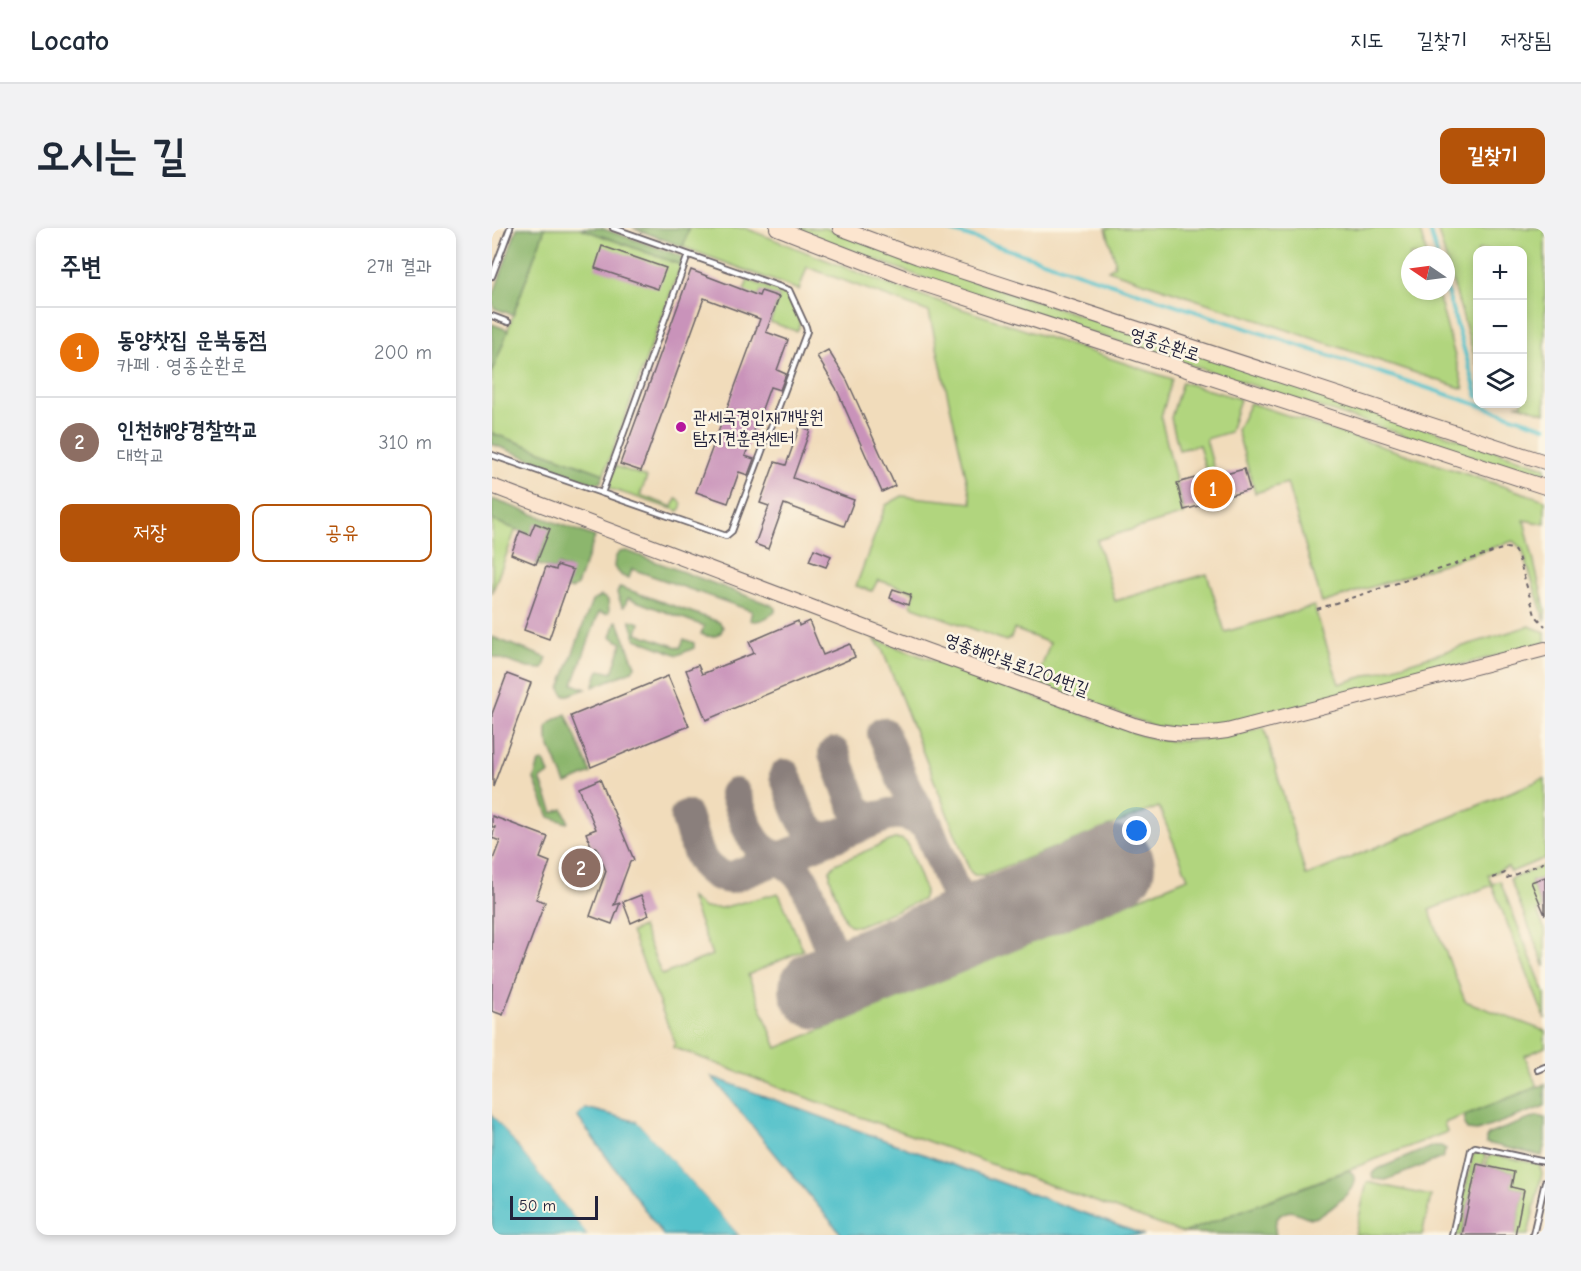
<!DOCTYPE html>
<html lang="ko">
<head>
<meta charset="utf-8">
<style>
	body { margin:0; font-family:"Comic Neue","Poor Story",sans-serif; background:#f2f2f3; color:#1f2937 }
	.controls { position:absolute; right:18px; top:18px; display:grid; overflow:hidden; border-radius:12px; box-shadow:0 3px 9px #0003 }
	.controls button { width:54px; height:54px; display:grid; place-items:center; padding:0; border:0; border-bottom:2px solid #e0e1e3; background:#fff; color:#1f2937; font:30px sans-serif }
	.compass { position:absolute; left:909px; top:18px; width:54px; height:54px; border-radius:50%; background:#fff; box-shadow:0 3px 9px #0003; rotate:283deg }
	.scale { position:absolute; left:18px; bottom:15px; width:88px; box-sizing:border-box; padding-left:6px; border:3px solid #22223b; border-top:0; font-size:16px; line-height:21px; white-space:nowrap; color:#22223b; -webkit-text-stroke:4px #fcf5e5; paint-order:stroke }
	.you { position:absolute; left:645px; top:603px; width:21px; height:21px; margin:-15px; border:4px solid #fff; border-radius:50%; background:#1a73e8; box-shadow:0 0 0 9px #1a73e833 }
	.badge { display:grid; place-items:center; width:39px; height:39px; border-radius:50%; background:#b45309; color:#fff; font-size:20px; font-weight:700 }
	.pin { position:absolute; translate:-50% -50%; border:3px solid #fff; box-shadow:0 2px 6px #0006 }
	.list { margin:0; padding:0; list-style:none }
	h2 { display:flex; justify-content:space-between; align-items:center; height:78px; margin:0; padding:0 24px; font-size:26px }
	h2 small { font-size:20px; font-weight:400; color:#747a83 }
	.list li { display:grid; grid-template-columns:39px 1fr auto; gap:18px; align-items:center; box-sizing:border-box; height:90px; padding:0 24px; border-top:2px solid #e0e1e3 }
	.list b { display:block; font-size:22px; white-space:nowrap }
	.list p { margin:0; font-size:20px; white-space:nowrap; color:#747a83 }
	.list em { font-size:20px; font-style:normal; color:#747a83 }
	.actions { display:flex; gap:12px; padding:18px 24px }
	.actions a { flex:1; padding:14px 0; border:2px solid #b45309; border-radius:12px; text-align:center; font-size:21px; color:#b45309 }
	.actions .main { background:#b45309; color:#fff }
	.icon { flex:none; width:33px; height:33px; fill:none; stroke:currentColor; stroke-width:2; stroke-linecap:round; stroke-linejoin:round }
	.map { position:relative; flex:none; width:1053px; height:1007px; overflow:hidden; border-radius:12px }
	header { display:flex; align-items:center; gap:36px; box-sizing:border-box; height:84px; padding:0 30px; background:#fff; border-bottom:2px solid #e0e1e3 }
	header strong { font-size:28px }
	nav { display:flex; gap:33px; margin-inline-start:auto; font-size:21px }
	.intro { display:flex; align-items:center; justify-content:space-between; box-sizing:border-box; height:144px; padding:0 36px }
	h1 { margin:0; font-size:42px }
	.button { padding:15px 27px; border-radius:12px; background:#b45309; color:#fff; font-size:21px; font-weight:700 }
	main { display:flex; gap:36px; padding:0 36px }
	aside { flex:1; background:#fff; border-radius:12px; box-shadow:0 3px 9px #0003 }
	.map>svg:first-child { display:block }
</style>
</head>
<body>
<header>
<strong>Locato</strong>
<nav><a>지도</a><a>길찾기</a><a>저장됨</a></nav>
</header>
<div class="intro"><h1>오시는 길</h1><a class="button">길찾기</a></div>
<main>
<aside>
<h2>주변<small>2개 결과</small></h2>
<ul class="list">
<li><span class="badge" style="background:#e8710a">1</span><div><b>동양찻집 운북동점</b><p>카페 · 영종순환로</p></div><em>200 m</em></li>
<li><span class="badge" style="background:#8d6e63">2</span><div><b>인천해양경찰학교</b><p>대학교</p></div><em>310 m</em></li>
</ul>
<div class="actions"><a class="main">저장</a><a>공유</a></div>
</aside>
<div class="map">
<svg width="1053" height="1007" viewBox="0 0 1053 1007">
	<rect width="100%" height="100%" fill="#fcf5e5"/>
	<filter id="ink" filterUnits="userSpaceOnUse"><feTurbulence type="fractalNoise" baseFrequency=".0167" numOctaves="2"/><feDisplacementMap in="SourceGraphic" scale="12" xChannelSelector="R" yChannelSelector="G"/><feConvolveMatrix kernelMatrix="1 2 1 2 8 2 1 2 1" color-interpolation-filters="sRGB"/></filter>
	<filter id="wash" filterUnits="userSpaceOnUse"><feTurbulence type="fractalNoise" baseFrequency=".008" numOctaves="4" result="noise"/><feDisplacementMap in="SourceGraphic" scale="24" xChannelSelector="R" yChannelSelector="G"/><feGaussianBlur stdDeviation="1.35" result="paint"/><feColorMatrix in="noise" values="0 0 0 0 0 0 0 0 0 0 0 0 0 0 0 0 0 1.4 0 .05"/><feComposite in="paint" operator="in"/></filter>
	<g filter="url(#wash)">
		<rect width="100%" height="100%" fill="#f1dcbb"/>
		<g fill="#b1d57e" stroke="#6a7c5c" stroke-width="1.5">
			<polygon points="53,0 88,0 189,37 112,246 0,205 0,145"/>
			<polygon points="197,0 253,0 395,56 680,151 669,190 692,286 605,312 623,373 715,346 733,404 822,378 847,456 1037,398 1053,404 1053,415 739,497 713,501 664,499 544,455 558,415 522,401 519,410 514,413 421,379 419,376 423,364 386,352 380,363 364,358 394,277 410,268 480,275 437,84 315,39 307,62 191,19"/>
			<polygon points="299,0 333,0 418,32 1053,239 1053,253 432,50"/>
			<polygon points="614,0 927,0 935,27 918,27 918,63 945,63 972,161 616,42 622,38 623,32"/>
			<polygon points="945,0 1053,0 1053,185 1024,176 1030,176 1030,22 986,22 985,137"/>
			<polygon points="256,52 295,66 298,69 308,95 306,102 304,103 278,94 287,69 269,63 260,88 245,82"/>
			<polygon points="690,154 748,171 738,204 714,211 722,241 714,243 707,217 687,222 679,190"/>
			<polygon points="758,175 1053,272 1053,296 1032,292 1053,381 1053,393 1030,321 1021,313 830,375 795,255 763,265 745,202"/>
			<polygon points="123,238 155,249 148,267 181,279 184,271 187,272 190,276 187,283 119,261 117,256"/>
			<polygon points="0,292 24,301 0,365"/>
			<path d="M382,411L631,501C644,505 658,511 671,512C706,516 739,507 772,499L814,648L1053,550V630L1019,644L1016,639L996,647L1000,656L1008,653L1053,766V791L1000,657L937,682L973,773L1053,803V819L1033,828L1045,859L952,895L955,904L691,1005L293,862L181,819L183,815L139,704L150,699L170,747L220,727L198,669L212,680H229L286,665L288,668L311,722L256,747L285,820L696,650L667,579L492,647H482L478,643L390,421Z"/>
			<polygon points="402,611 409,611 415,615 433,663 430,672 366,698 358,697 353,692 338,650 338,642 343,636"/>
			<polygon points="1053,637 1053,649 1039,654 1050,680 1045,683 1053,702 1053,739 1018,651"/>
			<polygon points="984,924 991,925 993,928 991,938 985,936 970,1007 963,1007 981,927"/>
			<polygon points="1001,927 1047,936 1050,945 1036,1007 1023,1007 1032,962 1019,959 1022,944 994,938 996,929"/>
			<polygon points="875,954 939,968 930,1007 863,1007"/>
		</g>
		<g fill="#8cb66d" stroke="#576c54" stroke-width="1.5">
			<polygon points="25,0 53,0 21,87 2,80 0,71"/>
			<polygon points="88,0 109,0 187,27 190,29 189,37"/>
			<polygon points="141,0 197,0 191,19"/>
			<polygon points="0,96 16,102 0,145"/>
			<polygon points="0,205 112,246 109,254 103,256 0,216"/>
			<polygon points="0,271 103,309 85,357 80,361 74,361 80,342 66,337 64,342 44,336 53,313 0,292"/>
			<path d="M135,323L279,377L283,380V384C276,390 266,395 258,392L260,383L140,341L137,350L130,348L122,339L123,330L127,324Z"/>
			<path d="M128,359L227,394L231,399C229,410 218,410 209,406L212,398L136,370L132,379L130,378L125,365Z"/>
			<polygon points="109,368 116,372 117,384 114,386 107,384 81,456 94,461 73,468 68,461 100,373"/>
			<polygon points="138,392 148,395 145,405 188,420 192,411 202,415 202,420 186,427 144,411"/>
			<polygon points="124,393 126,394 143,438 140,443 101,459 106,444 108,442 120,445 130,415 119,409"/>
			<polygon points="0,409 55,430 51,441 36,440 0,428"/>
			<polygon points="74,486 99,545 74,556 55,512 55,498 64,491"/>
			<polygon points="50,533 53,535 57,546 48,551 61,585 71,581 76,593 75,595 57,589 42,551 47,534"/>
			<polygon points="1053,856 1053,878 985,903 975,902 972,896 973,887"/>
			<polygon points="1046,888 1053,890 1053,914 1050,928 994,915 994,910 997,906"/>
			<polygon points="941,918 949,918 954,921 950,930 894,952 881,951 880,946 886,941"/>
			<path d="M857,942C861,945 863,949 862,954C861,964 831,989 821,990C811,990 801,978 790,986C783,990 782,1000 784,1007L691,1005Z"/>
		</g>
		<g fill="#53c1ca" stroke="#3a7282" stroke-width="1.5">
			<polygon points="220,849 652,1007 350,1007"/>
			<polygon points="93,880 146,894 247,1007 171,1007 85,888"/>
			<polygon points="0,886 96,1007 0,1007"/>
		</g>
		<g fill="#f1dcbb">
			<polygon points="0,883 2,884 99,1007 96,1007 0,886"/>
			<polygon points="142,890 148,892 250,1007 247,1007"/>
		</g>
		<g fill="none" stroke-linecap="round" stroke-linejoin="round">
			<g stroke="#53c1ca" stroke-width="4">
				<polyline points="451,0 1053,199"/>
				<polyline points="937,0 945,27"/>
				<polyline points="954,60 986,169"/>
			</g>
			<g stroke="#8a7f7b" stroke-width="32">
				<polyline points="391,505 412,556 435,597 477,698"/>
				<path d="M342,525L362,578C373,591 384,591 399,586"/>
				<path d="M293,547C303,572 312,623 349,606"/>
				<path d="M243,566C254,593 258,626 292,630"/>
				<path d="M194,588C203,613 206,647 238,650L399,586C414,585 422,589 435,597"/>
				<path d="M285,632C335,645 316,734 371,743"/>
			</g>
			<polyline stroke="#8a7f7b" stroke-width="80" points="327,761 623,638"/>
		</g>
		<g id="blocks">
			<g fill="#c993ba">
				<polygon points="110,18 174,40 166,61 103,40"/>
				<polygon points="199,42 267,68 269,63 287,69 274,104 296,112 285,142 294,146 288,162 278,159 253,228 262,231 256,247 247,244 236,275 204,264 268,91 212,70 149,243 128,236"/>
				<polygon points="336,122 355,152 403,258 390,264 344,160 325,128"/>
				<polygon points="308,198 318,202 301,250 362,272 352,298 292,276 276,321 263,316 277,278 268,275 283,234 294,237"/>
				<polygon points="752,241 758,262 710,275 710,277 692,282 685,255 703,250 703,252 708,251 709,253"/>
				<polygon points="43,295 58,301 44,336 19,326 28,303 38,307"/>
				<polygon points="322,321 339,328 334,339 317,333"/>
				<polygon points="65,337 81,342 57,411 32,402 54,339 64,342"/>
				<polygon points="401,361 419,367 416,377 398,370"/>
				<polygon points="306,393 307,398 317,393 331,427 358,416 363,429 214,492 194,442 206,437 210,446 262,425 257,414"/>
				<polygon points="15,446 39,455 1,559 0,486"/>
				<polygon points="176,448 197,498 99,539 79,488"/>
				<polygon points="108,551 142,632 138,634 122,677 128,675 120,696 98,688 114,643 104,619 100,620 94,605 104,601 87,560"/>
				<polygon points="0,588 56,609 48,630 58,634 44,671 53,674 11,787 0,783 0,634 8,613 0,610 3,599 0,599"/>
				<polygon points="1053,649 1053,687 1039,654"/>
				<polygon points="149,667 157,687 139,695 131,674"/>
				<polygon points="985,936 1022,944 1019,959 1032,962 1023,1007 970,1007"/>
			</g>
		</g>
	</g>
	<g filter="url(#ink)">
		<use href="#blocks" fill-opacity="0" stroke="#6a6368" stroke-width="1.5"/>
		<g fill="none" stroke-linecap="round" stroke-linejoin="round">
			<defs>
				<g id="lane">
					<polyline points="0,48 18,0"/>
					<polyline points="0,88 16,94"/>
					<polyline points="0,227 234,308 240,303 315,103 314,99 297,62 121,0"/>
					<polyline points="110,265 196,27"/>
					<polyline points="1046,842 1053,839"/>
					<polyline points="960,1007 979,922 983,919 1053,934"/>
					<polyline points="1041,1007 1053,954"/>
				</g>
				<g id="secondary">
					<polyline points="285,0 419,52 1053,259"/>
					<polyline points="348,0 426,29 1053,234"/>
					<path d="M0,258L433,422L642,497C674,507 702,508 735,503L1053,421"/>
				</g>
			</defs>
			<use href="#lane" stroke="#6a6368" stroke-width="8"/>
			<use href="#secondary" stroke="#6a6368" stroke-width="16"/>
			<g stroke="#6a6368" stroke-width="2" stroke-dasharray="4.5 4.5" stroke-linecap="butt">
				<polyline points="825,381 1013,320 1021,321 1026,328 1043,387 1053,398"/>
				<polyline points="1001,650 1013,645 1015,650 1053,634"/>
			</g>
			<use href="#lane" stroke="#fff" stroke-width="4.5"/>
			<use href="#secondary" stroke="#fce5cf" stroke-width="14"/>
		</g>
	</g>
	<circle fill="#b5179e" stroke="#fcf5e5" stroke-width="2" cx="189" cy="199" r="6"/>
	<g text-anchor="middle" stroke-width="5" stroke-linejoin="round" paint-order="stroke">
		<g font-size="18" fill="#22223b" stroke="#fcf5e5">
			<text transform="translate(673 116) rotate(18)" y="6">영종순환로</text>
			<text transform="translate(525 436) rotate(20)" y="6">영종해안북로1204번길</text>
		</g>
		<g font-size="18" fill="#22223b" stroke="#fcf5e5" text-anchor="start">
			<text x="201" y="195">관세국경인재개발원<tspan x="201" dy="21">탐지견훈련센터</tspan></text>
		</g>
	</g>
</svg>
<div class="controls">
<button>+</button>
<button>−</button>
<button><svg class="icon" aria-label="layers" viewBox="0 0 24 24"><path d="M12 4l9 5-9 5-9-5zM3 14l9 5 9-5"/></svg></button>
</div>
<svg class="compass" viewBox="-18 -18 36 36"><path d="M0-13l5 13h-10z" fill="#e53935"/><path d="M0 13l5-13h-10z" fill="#747a83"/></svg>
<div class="scale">50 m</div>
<div class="you"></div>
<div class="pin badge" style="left:721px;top:261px;background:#e8710a">1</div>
<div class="pin badge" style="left:89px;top:640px;background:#8d6e63">2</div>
</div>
</main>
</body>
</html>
